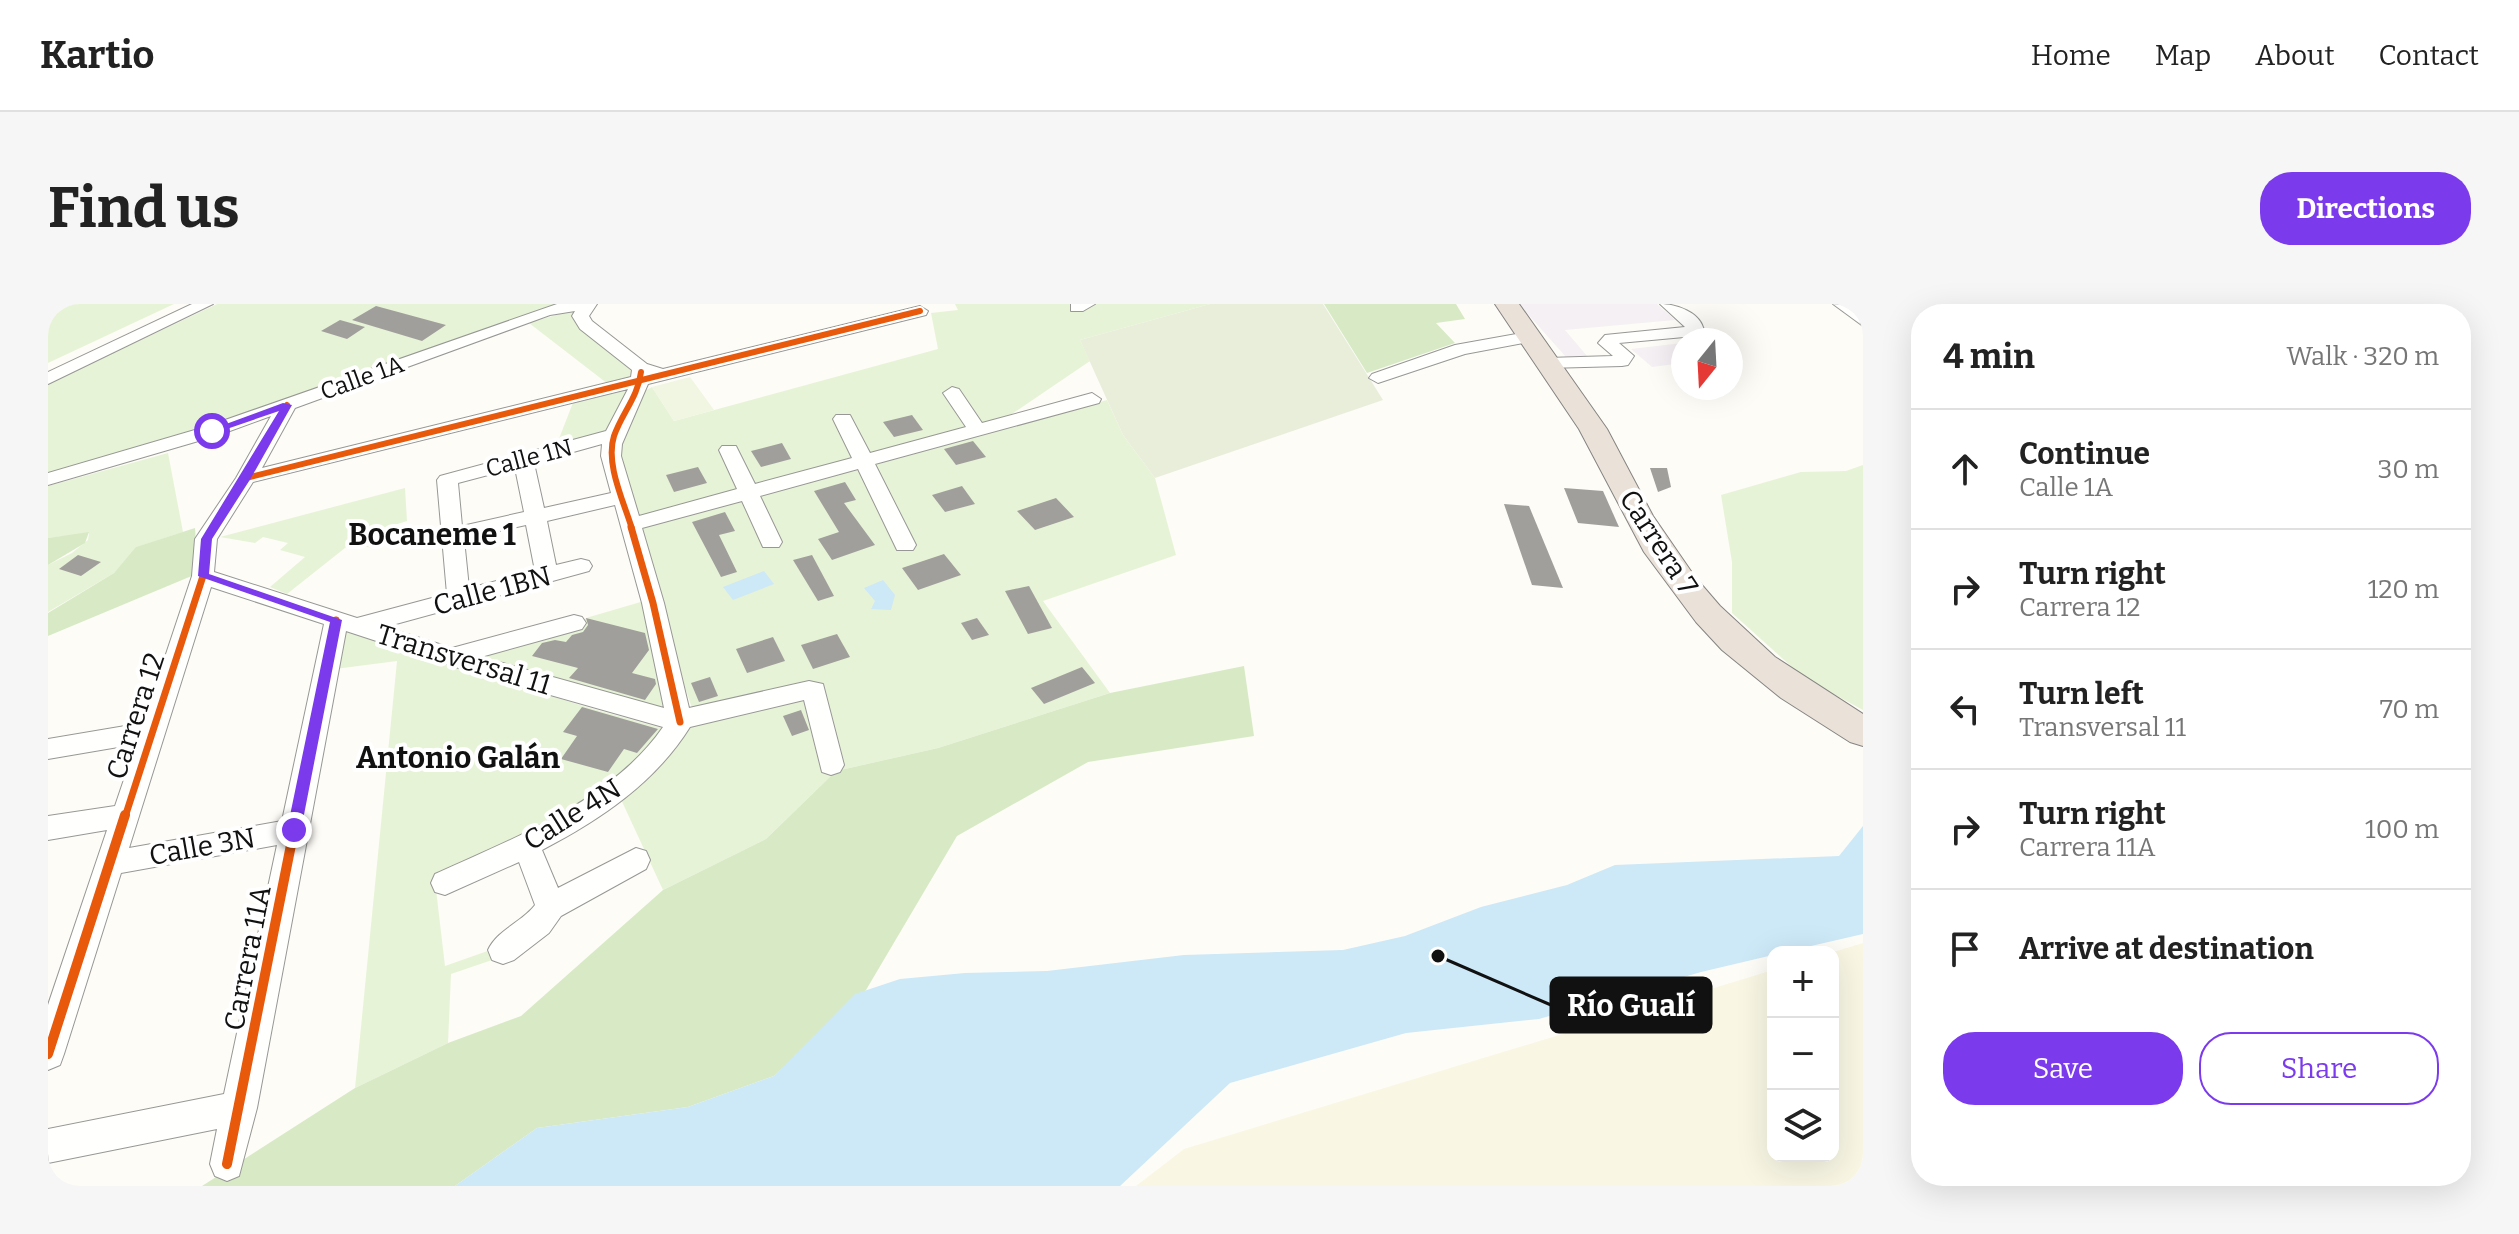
<!DOCTYPE html>
<html lang="en">
<head>
<meta charset="utf-8">
<style>
	body { margin:0; font-family:Bitter,serif; background:#f6f6f6; color:#222 }
	.controls { position:absolute; right:24px; bottom:24px; display:grid; overflow:hidden; border-radius:16px; box-shadow:0 8px 32px #0002 }
	.controls button { width:72px; height:72px; display:grid; place-items:center; padding:0; border:0; border-bottom:2px solid #e0e0e0; background:#fff; color:#222; font:40px sans-serif }
	.compass { position:absolute; left:1623px; top:24px; width:72px; height:72px; border-radius:50%; background:#fff; box-shadow:0 8px 32px #0002; rotate:198deg }
	.stop { position:absolute; width:24px; height:24px; margin:-18px; border:6px solid #7c3aed; border-radius:50%; background:#fff }
	.stop.end { background:#7c3aed; border-color:#fff; box-shadow:0 2px 8px #0008 }
	.list { margin:0; padding:0; list-style:none }
	h2 { display:flex; justify-content:space-between; align-items:center; height:104px; margin:0; padding:0 32px; font-size:34px }
	h2 small { font-size:26px; font-weight:400; color:#767676 }
	.list li { display:grid; grid-template-columns:52px 1fr auto; gap:24px; align-items:center; box-sizing:border-box; height:120px; padding:0 32px; border-top:2px solid #e0e0e0 }
	.list b { display:block; font-size:30px; white-space:nowrap }
	.list p { margin:0; font-size:26px; white-space:nowrap; color:#767676 }
	.list em { font-size:26px; font-style:normal; color:#767676 }
	.actions { display:flex; gap:16px; padding:24px 32px }
	.actions a { flex:1; padding:18px 0; border:2px solid #7c3aed; border-radius:32px; text-align:center; font-size:28px; color:#7c3aed }
	.actions .main { background:#7c3aed; color:#fff }
	.icon { flex:none; width:44px; height:44px; fill:none; stroke:currentColor; stroke-width:2; stroke-linecap:round; stroke-linejoin:round }
	.map { position:relative; flex:none; width:1815px; height:882px; overflow:hidden; border-radius:32px }
	header { display:flex; align-items:center; gap:48px; box-sizing:border-box; height:112px; padding:0 40px; background:#fff; border-bottom:2px solid #e0e0e0 }
	header strong { font-size:38px }
	nav { display:flex; gap:44px; margin-inline-start:auto; font-size:28px }
	.intro { display:flex; align-items:center; justify-content:space-between; box-sizing:border-box; height:192px; padding:0 48px }
	h1 { margin:0; font-size:56px }
	.button { padding:20px 36px; border-radius:32px; background:#7c3aed; color:#fff; font-size:28px; font-weight:700 }
	main { display:flex; gap:48px; padding:0 48px }
	aside { flex:1; background:#fff; border-radius:32px; box-shadow:0 8px 32px #0002 }
	.map>svg:first-child { display:block }
</style>
</head>
<body>
<header>
<strong>Kartio</strong>
<nav><a>Home</a><a>Map</a><a>About</a><a>Contact</a></nav>
</header>
<div class="intro"><h1>Find us</h1><a class="button">Directions</a></div>
<main>
<div class="map">
<svg width="1815" height="882" viewBox="0 0 1815 882">
	<rect width="100%" height="100%" fill="#fdfcf7"/>
	<g fill="#f5f0f3">
		<polygon points="1471,0 1609,0 1627,16 1517,26 1539,52 1518,53"/>
		<polygon points="1635,39 1635,59 1604,63 1583,45"/>
	</g>
	<polygon fill="#f9f7e4" points="1815,639 1815,882 1088,882 1136,845 1725,666 1725,852 1785,852 1785,648"/>
	<g fill="#e7f3d7">
		<polygon points="0,0 126,0 0,59"/>
		<polygon points="169,0 513,0 218,104 0,169 0,80"/>
		<polygon points="907,0 1162,0 1032,36 1042,57 952,118 586,217 568,145 593,89 604,83 626,117 890,45 883,9 910,6"/>
		<path d="M535,3L526,13L587,67C581,77 572,79 560,80L481,19Z"/>
		<polygon points="587,80 561,130 507,145 526,96"/>
		<polygon points="1059,96 1075,131 1107,174 1128,251 995,297 1062,389 890,444 788,467 718,535 615,586 570,489 644,404 622,340 591,222"/>
		<polygon points="120,149 135,228 89,243 66,269 0,308 0,261 24,249 40,236 41,229 0,234 0,182"/>
		<polygon points="1815,161 1815,406 1756,374 1684,309 1684,258 1673,191 1753,168 1798,167"/>
		<polygon points="357,184 359,217 327,227 325,244 302,240 239,290 222,283 257,253 232,246 240,239 215,233 207,239 172,233"/>
		<polygon points="596,297 620,402 616,407 420,353 530,323 538,314"/>
		<polygon points="295,324 535,402 614,424 588,460 550,487 476,532 387,577 397,662 448,644 447,655 403,670 400,739 307,784 349,357 287,365"/>
	</g>
	<g fill="#d8eac5">
		<polygon points="1276,0 1408,0 1417,15 1388,19 1407,39 1319,69"/>
		<path d="M147,224C149,240 144,254 146,271L0,332V309L66,269L88,243Z"/>
		<polygon points="41,228 37,239 0,261 0,234"/>
		<polygon points="1196,362 1206,432 1040,458 909,532 818,686 726,772 640,803 489,824 407,882 154,882 307,784 400,739 473,712 615,586 718,535 788,467 890,444 1062,389"/>
	</g>
	<polygon fill="#e9eedb" points="1162,0 1275,0 1335,96 1107,174 1075,131 1032,36"/>
	<polygon fill="#f0f6e1" points="642,73 666,106 626,117 604,83"/>
	<g fill="#cde8f7">
		<polygon points="716,267 726,280 685,296 675,283"/>
		<polygon points="835,276 847,291 843,306 823,305 827,297 816,284"/>
		<polygon points="1815,522 1815,630 1737,648 1725,648 1725,651 1653,668 1491,715 1358,729 1182,779 1072,882 407,882 489,824 640,803 726,772 807,690 852,675 917,669 999,667 1136,651 1295,646 1357,632 1433,603 1519,581 1567,561 1791,552"/>
	</g>
	<g fill="#a19f9c">
		<polygon points="328,2 398,21 374,37 304,16"/>
		<polygon points="292,16 317,23 299,35 273,27"/>
		<polygon points="864,111 875,126 846,133 835,118"/>
		<polygon points="925,137 938,153 908,161 896,145"/>
		<polygon points="734,139 743,155 713,163 703,147"/>
		<polygon points="650,163 659,179 626,188 618,171"/>
		<polygon points="1602,164 1619,164 1623,183 1610,188"/>
		<polygon points="797,178 808,196 796,199 827,241 784,256 770,235 791,228 766,187"/>
		<polygon points="914,182 927,200 897,208 884,191"/>
		<polygon points="1516,184 1555,187 1571,223 1530,219"/>
		<polygon points="1008,194 1026,213 987,226 969,207"/>
		<polygon points="1456,200 1481,202 1515,284 1484,281"/>
		<polygon points="677,208 687,227 671,231 689,268 673,273 644,218"/>
		<polygon points="896,250 913,271 870,286 854,264"/>
		<polygon points="30,251 53,258 33,272 11,265"/>
		<polygon points="764,251 786,292 770,297 745,256"/>
		<polygon points="981,282 1004,324 980,330 957,287"/>
		<polygon points="538,314 597,329 601,346 584,369 607,375 608,380 597,396 521,374 530,364 484,352 494,339 507,336 518,338 524,331 535,328 540,321"/>
		<polygon points="929,314 941,331 924,336 913,319"/>
		<polygon points="789,330 802,353 765,365 753,341"/>
		<polygon points="725,333 737,357 699,369 688,345"/>
		<polygon points="1034,363 1047,379 996,400 983,384"/>
		<polygon points="662,373 670,392 651,398 643,379"/>
		<polygon points="534,403 610,425 589,449 576,445 560,468 513,455 529,432 515,428"/>
		<polygon points="753,406 761,426 744,432 735,412"/>
	</g>
	<g fill="none" stroke-linecap="round" stroke-linejoin="round">
		<defs>
			<g id="minor">
				<polygon points="144,0 165,0 0,80 0,68"/>
				<path d="M509,0H549L541,12L544,17L599,60L615,65L872,2L880,7L878,11L600,80L574,140L573,152L591,212L689,185L671,146L674,142H688L707,180L804,154L785,115L788,111H802L822,149L918,123L895,89L904,83L911,85L934,119L1044,89L1053,95L1051,99L827,160L868,241L865,246H849L810,165L712,192L734,238L731,243H715L694,197L594,224L616,299L641,404L761,377L775,380L796,461L792,468L783,471L774,468L756,396L642,423C607,479 552,516 494,546L510,584L588,544L598,547L602,556L598,565L513,612L501,629L466,656L455,660L444,656L440,646C449,626 474,618 487,601L471,558L397,591L387,588L383,579L387,570C466,534 564,497 615,423L432,371L298,327L209,804L191,872L179,877L167,872L162,860L169,825L0,859V825L176,790L229,541L73,569L16,750L12,761L0,766V701L59,526L0,536V512L67,502L88,440L0,455V435L95,419L144,272L147,235L188,174L223,112L171,131L0,181V169L157,123ZM527,7L524,12L532,25L584,66L583,73L214,164L247,104L502,11ZM580,85L558,127L392,172L389,176L399,290L309,314L166,268L169,235L205,178ZM554,140L553,152L563,189L496,204L486,159ZM467,164L476,208L414,222L410,179ZM567,201L594,299L616,404L433,353L534,325L538,319L534,313L526,311L404,344L337,323L541,267L544,262L541,257L533,255L508,261L499,217ZM478,221L487,267L421,284L416,235ZM163,283L276,320L234,517L81,544Z"/>
				<polygon points="1023,0 1047,0 1035,7 1023,7"/>
				<path d="M1612,0C1628,0 1653,8 1656,27L1647,32L1571,39L1586,52L1580,61L1574,62L1499,64L1490,59L1499,54L1565,52L1550,39L1557,31L1637,23Z"/>
				<polygon points="1785,0 1804,0 1815,9 1815,22"/>
				<polygon points="1480,28 1489,33 1486,37 1417,50 1330,79 1321,74 1324,70 1407,41"/>
			</g>
			<polygon id="highway" points="1447,0 1471,0 1559,125 1605,212 1647,273 1672,302 1727,353 1815,410 1815,442 1802,438 1733,394 1674,346 1648,318 1596,248 1531,125"/>
		</defs>
		<use href="#minor" stroke="#979795" stroke-width="2"/>
		<use href="#highway" stroke="#858482" stroke-width="2"/>
		<use href="#minor" fill="#fffffe" fill-rule="evenodd"/>
		<use href="#highway" fill="#eae1d8" fill-rule="evenodd"/>
		<defs>
			<g id="cycleway-far2">
				<polyline points="198,174 872,7"/>
				<polyline points="164,225 198,174 239,101"/>
				<path d="M584,225C576,198 557,160 566,132C574,109 590,93 593,68"/>
			</g>
			<g id="cycleway-far1">
				<polyline points="583,223 605,299 632,418"/>
				<polyline points="77,513 155,272 158,235 166,223"/>
				<polyline points="249,513 288,316"/>
			</g>
			<g id="cycleway">
				<polyline points="0,750 77,511"/>
				<polyline points="179,860 249,511"/>
			</g>
		</defs>
		<use href="#cycleway-far2" stroke="#fff" stroke-width="10"/>
		<use href="#cycleway-far1" stroke="#fff" stroke-width="12"/>
		<use href="#cycleway" stroke="#fff" stroke-width="15"/>
		<use href="#cycleway-far2" stroke="#e8590c" stroke-width="6"/>
		<use href="#cycleway-far1" stroke="#e8590c" stroke-width="7"/>
		<use href="#cycleway" stroke="#e8590c" stroke-width="10"/>
	</g>
	<polygon fill="#7c3aed" points="235,99 244,101 203,174 164,235 161,270 294,316 253,526 246,532 239,526 282,318 150,272 153,235 231,107 167,129 159,127"/>
	<g text-anchor="middle" stroke-width="8" stroke-linejoin="round" paint-order="stroke">
		<g font-size="24" fill="#111" stroke="#fff">
			<text transform="translate(314 74) rotate(-20)" y="8">Calle 1A</text>
			<text transform="translate(481 154) rotate(-15)" y="8">Calle 1N</text>
		</g>
		<g font-size="28" fill="#111" stroke="#fff">
			<text transform="translate(1611 238) rotate(57)" y="10">Carrera 7</text>
			<text transform="translate(444 286) rotate(-15)" y="10">Calle 1BN</text>
			<text transform="translate(416 355) rotate(17)" y="10">Transversal 11</text>
			<text transform="translate(87 412) rotate(-72)" y="10">Carrera 12</text>
			<text transform="translate(524 510) rotate(-32)" y="10">Calle 4N</text>
			<text transform="translate(154 542) rotate(-10)" y="10">Calle 3N</text>
			<text transform="translate(199 654) rotate(-79)" y="10">Carrera 11A</text>
		</g>
		<g font-size="30" font-weight="bold" fill="#111" stroke="#fff">
			<text x="384" y="241">Bocaneme 1</text>
			<text x="410" y="464">Antonio Galán</text>
		</g>
	</g>
	<path fill="none" stroke="#111" stroke-width="3" d="M1390 652L1503 701"/>
	<circle fill="#111" stroke="#fff" stroke-width="3" cx="1390" cy="652" r="8"/>
	<rect fill="#111" stroke="#111" stroke-width="3" x="1503" y="674" width="160" height="54" rx="8"/>
	<g font-size="30" text-anchor="middle" font-weight="bold" fill="#fff">
		<text x="1583" y="712">Río Gualí</text>
	</g>
</svg>
<div class="controls">
<button>+</button>
<button>−</button>
<button><svg class="icon" aria-label="layers" viewBox="0 0 24 24"><path d="M12 4l9 5-9 5-9-5zM3 14l9 5 9-5"/></svg></button>
</div>
<svg class="compass" viewBox="-18 -18 36 36"><path d="M0-13l5 13h-10z" fill="#e53935"/><path d="M0 13l5-13h-10z" fill="#767676"/></svg>
<div class="stop" style="left:164px;top:127px"></div>
<div class="stop end" style="left:246px;top:526px"></div>
</div>
<aside>
<h2>4 min<small>Walk · 320 m</small></h2>
<ul class="list">
<li><svg class="icon" aria-label="ahead" viewBox="0 0 24 24"><path d="M12 20V5M6 11l6-6 6 6"/></svg><div><b>Continue</b><p>Calle 1A</p></div><em>30 m</em></li>
<li><svg class="icon" aria-label="right" viewBox="0 0 24 24"><path d="M7 20v-9h11M14 6l5 5-5 5"/></svg><div><b>Turn right</b><p>Carrera 12</p></div><em>120 m</em></li>
<li><svg class="icon" aria-label="left" viewBox="0 0 24 24"><path d="M17 20v-9H6M10 6l-5 5 5 5"/></svg><div><b>Turn left</b><p>Transversal 11</p></div><em>70 m</em></li>
<li><svg class="icon" aria-label="right" viewBox="0 0 24 24"><path d="M7 20v-9h11M14 6l5 5-5 5"/></svg><div><b>Turn right</b><p>Carrera 11A</p></div><em>100 m</em></li>
<li><svg class="icon" aria-label="arrive" viewBox="0 0 24 24"><path d="M6 21V4h12l-3 4 3 4H6"/></svg><div><b>Arrive at destination</b></div></li>
</ul>
<div class="actions"><a class="main">Save</a><a>Share</a></div>
</aside>
</main>
</body>
</html>
